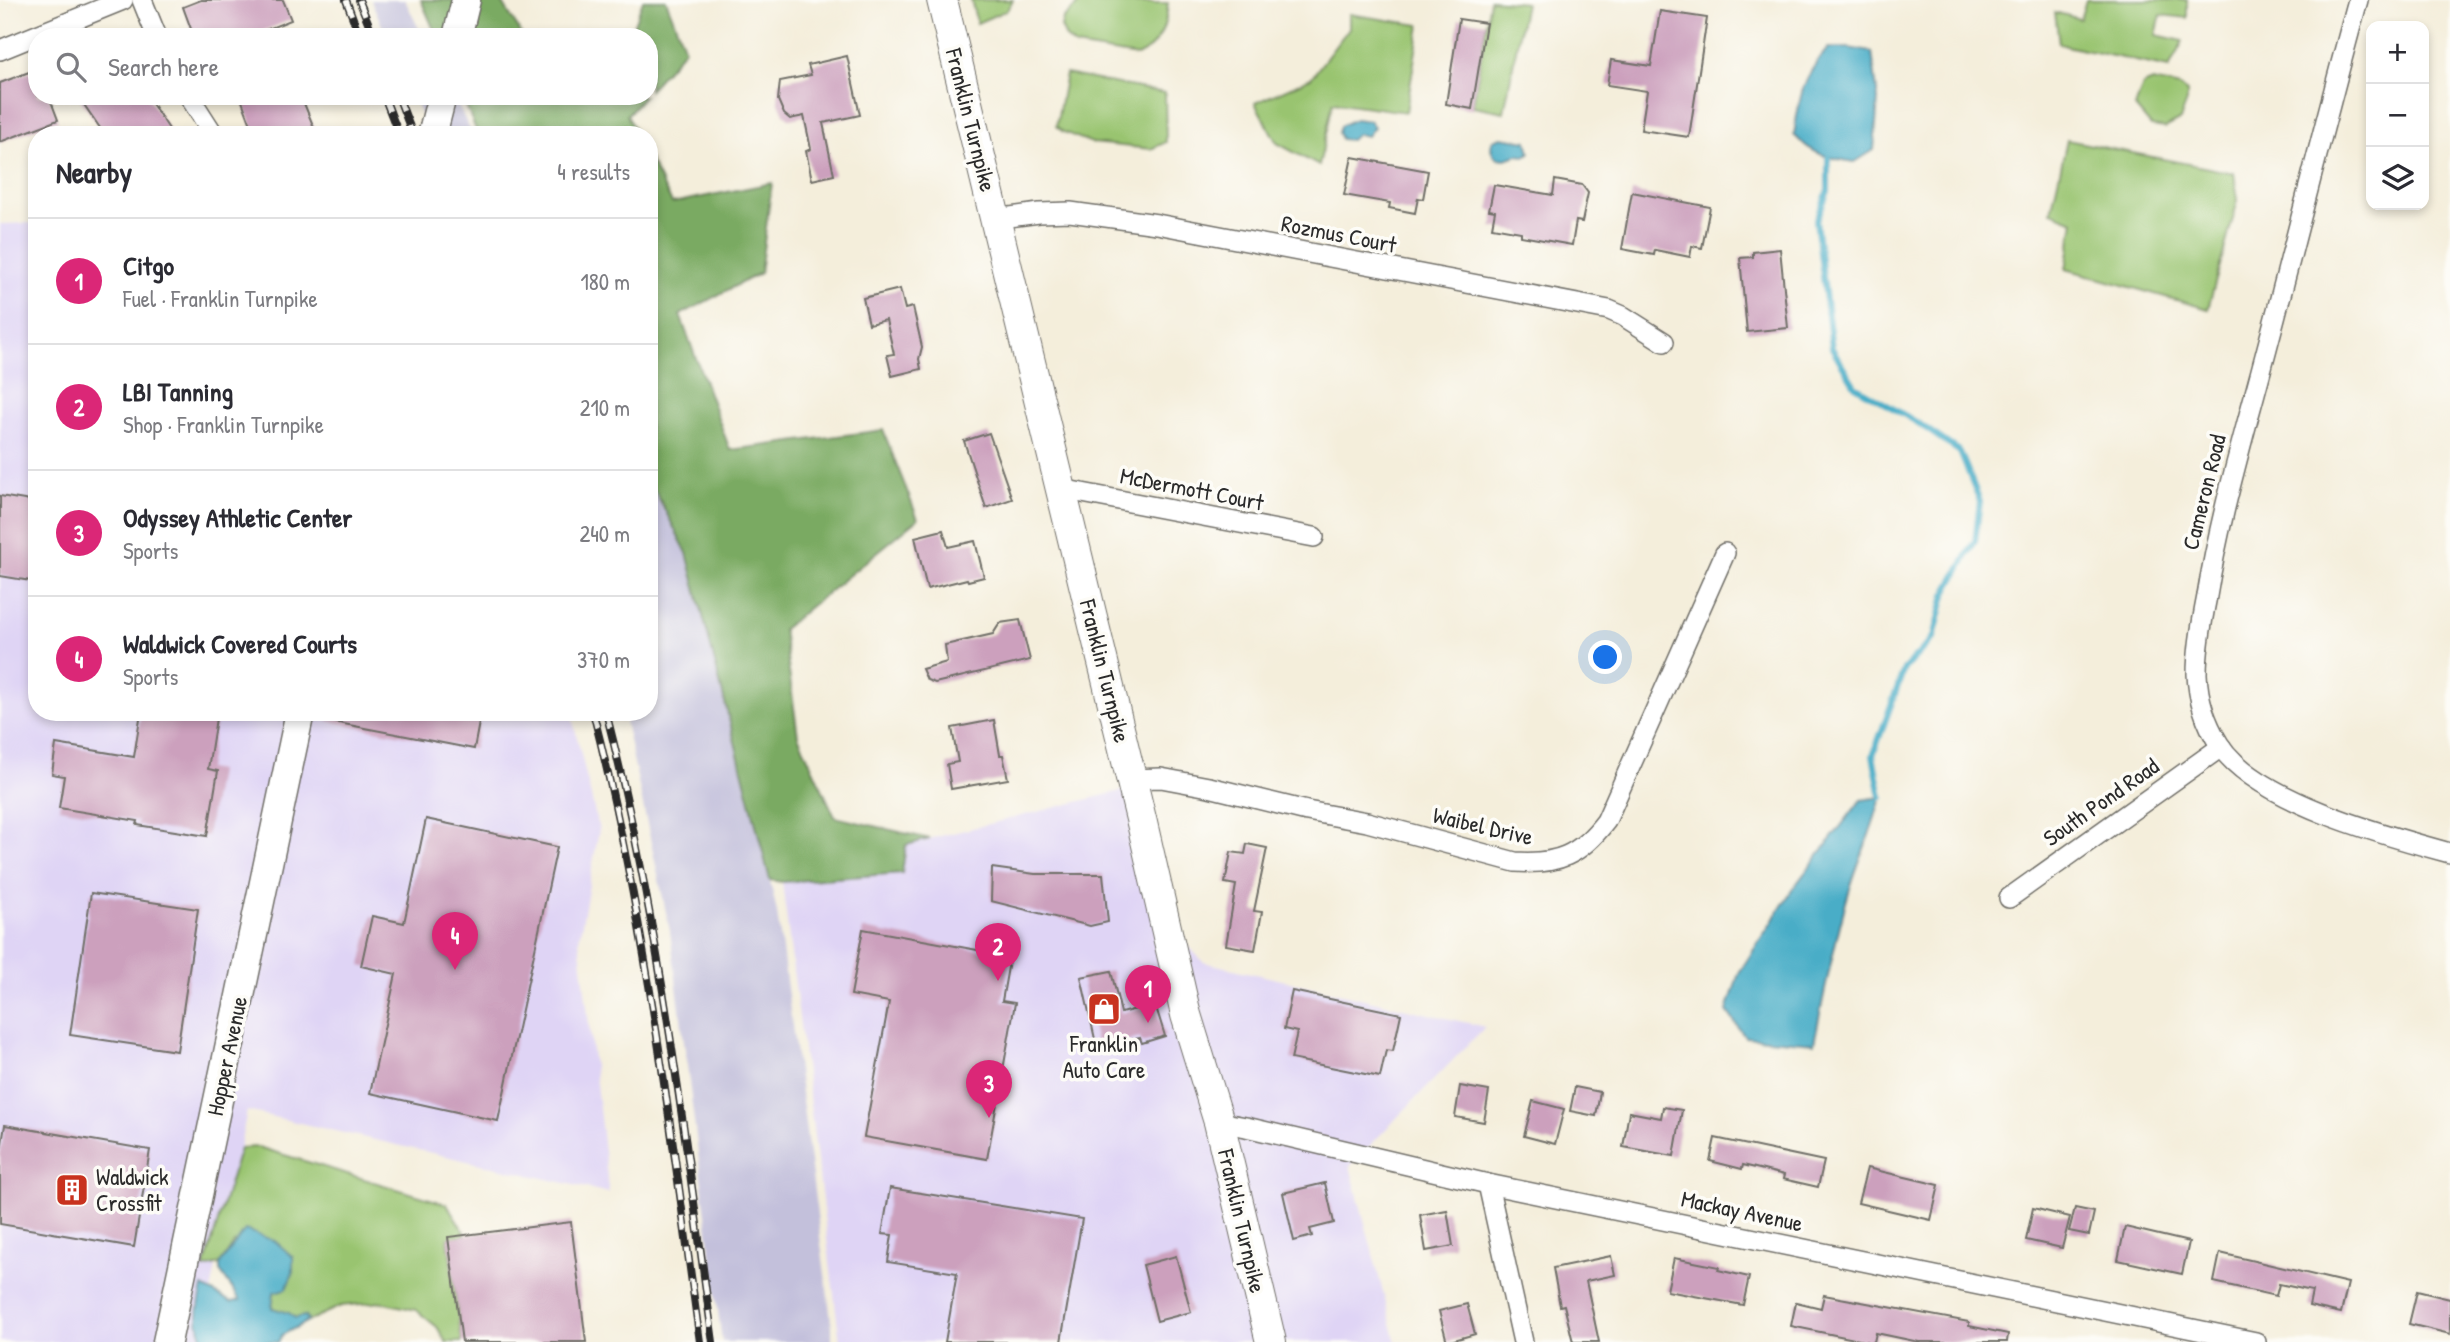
<!DOCTYPE html>
<html lang="en">
<head>
<meta charset="utf-8">
<style>
	body { margin:0; font-family:"Patrick Hand",sans-serif; background:#f7f7f7; color:#2b2b33 }
	.controls { position:absolute; right:21px; top:21px; display:grid; overflow:hidden; border-radius:14px; box-shadow:0 4px 10px #0003 }
	.controls button { width:63px; height:63px; display:grid; place-items:center; padding:0; border:0; border-bottom:2px solid #e1e1e2; background:#fff; color:#2b2b33; font:35px sans-serif }
	.you { position:absolute; left:1606px; top:658px; width:24px; height:24px; margin:-18px; border:5px solid #fff; border-radius:50%; background:#1a73e8; box-shadow:0 0 0 10px #1a73e833 }
	.badge { display:grid; place-items:center; width:46px; height:46px; border-radius:50%; background:#db2777; color:#fff; font-size:23px; font-weight:700 }
	.pin { position:absolute; translate:-50% -58px; filter:drop-shadow(0 2px 4px #0008) }
	.pin::after { content:''; position:absolute; top:37px; width:24px; height:21px; background:inherit; clip-path:polygon(0 0,100% 0,50% 100%) }
	.list { margin:0; padding:0; list-style:none }
	h2 { display:flex; justify-content:space-between; align-items:center; height:91px; margin:0; padding:0 28px; font-size:30px }
	h2 small { font-size:23px; font-weight:400; color:#7c7c81 }
	.list li { display:grid; grid-template-columns:46px 1fr auto; gap:21px; align-items:center; box-sizing:border-box; height:126px; padding:0 28px; border-top:2px solid #e1e1e2 }
	.list b { display:block; font-size:26px; white-space:nowrap }
	.list p { margin:0; font-size:23px; white-space:nowrap; color:#7c7c81 }
	.list em { font-size:23px; font-style:normal; color:#7c7c81 }
	.icon { flex:none; width:38px; height:38px; fill:none; stroke:currentColor; stroke-width:2; stroke-linecap:round; stroke-linejoin:round }
	.map { position:relative; flex:none; width:2450px; height:1342px; overflow:hidden }
	.search { position:absolute; background:#fff; box-shadow:0 4px 10px #0003; left:28px; top:28px; width:630px; height:77px; display:flex; align-items:center; gap:18px; box-sizing:border-box; padding:0 24px; border-radius:28px; color:#7c7c81; font-size:26px }
	.panel { position:absolute; background:#fff; box-shadow:0 4px 10px #0003; left:28px; top:126px; width:630px; height:595px; border-radius:28px }
	.map>svg:first-child { display:block }
</style>
</head>
<body>
<div class="map">
<svg width="2450" height="1342" viewBox="0 0 2450 1342">
	<rect width="100%" height="100%" fill="#fdfcf7"/>
	<filter id="ink" filterUnits="userSpaceOnUse"><feTurbulence type="fractalNoise" baseFrequency=".0143" numOctaves="2"/><feDisplacementMap in="SourceGraphic" scale="14" xChannelSelector="R" yChannelSelector="G"/><feConvolveMatrix kernelMatrix="1 2 1 2 8 2 1 2 1" color-interpolation-filters="sRGB"/></filter>
	<filter id="wash" filterUnits="userSpaceOnUse"><feTurbulence type="fractalNoise" baseFrequency=".00686" numOctaves="4" result="noise"/><feDisplacementMap in="SourceGraphic" scale="28" xChannelSelector="R" yChannelSelector="G"/><feGaussianBlur stdDeviation="1.57" result="paint"/><feColorMatrix in="noise" values="0 0 0 0 0 0 0 0 0 0 0 0 0 0 0 0 0 1.4 0 .05"/><feComposite in="paint" operator="in"/></filter>
	<g filter="url(#wash)">
		<rect width="100%" height="100%" fill="#f4eedb"/>
		<g fill="#dfd4f5">
			<polygon points="37,223 37,712 571,712 599,830 579,940 609,1193 247,1111 201,1342 0,1342 0,224"/>
			<polygon points="1141,786 1173,929 1203,962 1485,1027 1350,1166 1396,1342 840,1342 782,882 902,873 905,845"/>
		</g>
		<g fill="#c3c0db">
			<polygon points="371,0 405,0 423,37 387,37"/>
			<polygon points="413,96 453,96 473,135 429,135"/>
			<polygon points="649,479 687,552 737,732 777,912 832,1327 832,1342 722,1342 670,931 623,712 649,712"/>
		</g>
		<g fill="#99c470" stroke="#62784e" stroke-width="2">
			<polygon points="971,0 1013,0 1007,10 977,23"/>
			<polygon points="1490,0 1525,3 1504,112 1473,106"/>
			<polygon points="2086,0 2187,0 2187,18 2161,15 2156,35 2183,41 2169,68 2066,46 2059,43 2055,12 2080,19"/>
			<path d="M1079,3H1168C1166,28 1160,45 1137,56L1075,46L1066,38L1061,27L1063,19Z"/>
			<polygon points="1349,14 1420,25 1406,112 1333,102 1319,166 1277,143 1255,103 1311,78 1349,28"/>
			<polygon points="1066,74 1165,93 1166,142 1151,149 1092,143 1063,132 1056,126"/>
			<polygon points="2153,81 2180,87 2187,92 2187,101 2180,120 2165,128 2151,126 2135,107 2143,85"/>
			<polygon points="2067,140 2234,173 2238,200 2208,309 2066,269 2074,221 2051,212"/>
			<polygon points="258,1147 447,1204 466,1235 448,1238 462,1342 446,1342 437,1327 416,1310 381,1302 341,1306 308,1321 305,1316 295,1318 289,1313 272,1308 274,1292 234,1243 220,1264 204,1268 240,1148"/>
		</g>
		<g fill="#7aaa62" stroke="#526a46" stroke-width="2">
			<polygon points="421,0 501,0 523,37 437,37"/>
			<polygon points="643,0 666,0 685,49 649,90 649,37 629,37"/>
			<polygon points="462,96 644,96 627,115 637,135 478,135"/>
			<polygon points="649,159 672,203 772,183 760,273 680,315 730,450 883,430 918,519 783,629 798,736 835,817 930,839 906,845 902,873 782,882 770,880 687,553 649,479"/>
		</g>
		<g fill="#48adc7" stroke="#3a6c79" stroke-width="2">
			<path d="M1828,48H1849L1872,52L1878,99L1874,150L1855,162C1828,158 1813,155 1794,135C1800,95 1801,80 1828,48Z"/>
			<polygon points="1355,119 1370,121 1374,127 1367,136 1357,134 1351,140 1341,139 1338,133 1340,126"/>
			<path d="M1501,137L1527,141L1530,152L1526,156L1517,155L1506,159L1497,158C1490,153 1490,147 1493,140Z"/>
			<path d="M1881,797C1872,831 1858,862 1848,895C1834,944 1824,993 1814,1043L1745,1037L1727,1011L1739,973L1794,887L1861,800Z"/>
			<path d="M245,1230L275,1241L293,1257V1273L286,1289L274,1292L272,1308L289,1313L295,1318L305,1316L308,1321L282,1335L278,1342H205C194,1324 198,1307 203,1287L231,1302L240,1300L220,1271V1264Z"/>
		</g>
		<g fill="none" stroke-linecap="round" stroke-linejoin="round">
			<polyline stroke="#48adc7" stroke-width="6" points="1828,158 1828,191 1816,221 1832,348 1855,386 1918,423 1960,452 1980,501 1975,541 1945,595 1934,637 1904,669 1873,755 1881,797"/>
		</g>
		<g id="blocks">
			<g fill="#cca0bd">
				<polygon points="201,0 283,0 291,20 248,37 194,37 183,7"/>
				<polygon points="1660,11 1707,18 1689,137 1641,130 1647,91 1607,85 1611,60 1651,66"/>
				<polygon points="1459,19 1486,23 1472,109 1446,104"/>
				<polygon points="847,56 860,115 823,123 834,175 812,180 806,151 811,149 804,116 790,119 784,114 778,100 780,81 811,75 808,65"/>
				<polygon points="37,69 37,96 49,96 58,120 0,142 0,83"/>
				<polygon points="78,96 147,96 173,135 105,135"/>
				<polygon points="255,96 301,96 317,135 255,135 242,101"/>
				<polygon points="1352,157 1428,171 1423,199 1418,198 1415,213 1389,208 1390,203 1344,195"/>
				<polygon points="1555,180 1582,185 1588,193 1582,222 1576,221 1572,245 1521,236 1521,232 1492,227 1495,211 1489,210 1494,185 1553,195"/>
				<polygon points="1632,192 1710,207 1702,248 1692,246 1690,257 1655,250 1654,255 1622,249"/>
				<polygon points="1780,249 1788,328 1747,332 1740,258 1753,257 1753,252"/>
				<polygon points="900,289 905,309 913,307 922,347 919,359 921,369 892,376 887,355 894,354 886,320 869,324 863,298"/>
				<polygon points="989,433 1012,499 986,508 964,441"/>
				<polygon points="0,496 37,502 37,582 0,576"/>
				<polygon points="943,530 948,547 975,541 984,577 968,581 967,579 927,589 915,537"/>
				<polygon points="1020,620 1030,660 935,683 927,680 922,669 947,662 945,645 993,634 1000,623"/>
				<polygon points="141,712 217,712 208,769 218,771 207,836 137,825 138,821 59,808 64,776 52,774 56,744 134,757"/>
				<polygon points="328,712 481,712 474,749 328,721"/>
				<polygon points="994,720 1000,755 1003,755 1008,779 951,789 947,764 958,762 952,728"/>
				<polygon points="426,819 557,847 498,1121 370,1093 396,974 361,966 372,916 404,923"/>
				<polygon points="1247,844 1267,848 1254,911 1262,912 1255,950 1226,945 1236,885 1225,883 1231,852 1245,854"/>
				<polygon points="992,868 1035,874 1103,874 1108,922 1090,926 991,901"/>
				<polygon points="91,893 198,909 177,1051 70,1035"/>
				<polygon points="863,929 1010,956 1002,1001 1015,1003 987,1159 864,1137 889,1002 851,995"/>
				<polygon points="1111,971 1121,1013 1155,1004 1165,1036 1142,1043 1140,1038 1097,1048 1081,977"/>
				<polygon points="1292,991 1401,1014 1393,1051 1386,1050 1380,1077 1291,1059 1297,1032 1284,1029"/>
				<polygon points="1460,1086 1489,1091 1484,1122 1455,1117"/>
				<polygon points="1575,1087 1600,1092 1596,1116 1570,1111"/>
				<polygon points="1533,1101 1564,1109 1555,1144 1524,1136"/>
				<polygon points="1663,1107 1682,1110 1674,1156 1623,1147 1629,1112 1661,1118"/>
				<polygon points="5,1125 150,1150 134,1247 0,1224 0,1155"/>
				<polygon points="1715,1138 1824,1161 1818,1187 1783,1179 1784,1175 1743,1165 1742,1169 1710,1161"/>
				<polygon points="1867,1168 1939,1185 1931,1220 1858,1203"/>
				<polygon points="1325,1183 1334,1223 1310,1229 1312,1236 1294,1241 1283,1193"/>
				<polygon points="890,1188 1082,1219 1061,1342 945,1342 957,1273 888,1262 892,1235 882,1234"/>
				<polygon points="2033,1208 2070,1217 2062,1248 2026,1240"/>
				<polygon points="2075,1208 2094,1212 2089,1235 2069,1231"/>
				<polygon points="1447,1210 1453,1246 1426,1251 1420,1215"/>
				<polygon points="571,1222 586,1342 462,1342 448,1237"/>
				<polygon points="2125,1227 2189,1242 2182,1274 2118,1260"/>
				<polygon points="2220,1253 2348,1283 2341,1313 2309,1306 2312,1291 2279,1284 2276,1296 2214,1282"/>
				<polygon points="1176,1256 1191,1312 1157,1321 1143,1265"/>
				<polygon points="1611,1256 1615,1275 1586,1281 1599,1342 1573,1342 1564,1305 1560,1306 1553,1268"/>
				<polygon points="1674,1258 1719,1267 1718,1270 1749,1277 1743,1305 1667,1291"/>
				<polygon points="2417,1291 2450,1299 2450,1334 2409,1324"/>
				<polygon points="1824,1295 1969,1322 1969,1326 2008,1334 2007,1342 1919,1342 1876,1333 1874,1342 1869,1342 1791,1326 1796,1302 1821,1308"/>
				<polygon points="1467,1304 1475,1334 1447,1342 1439,1311"/>
			</g>
		</g>
	</g>
	<g filter="url(#ink)">
		<use href="#blocks" fill-opacity="0" stroke="#716f69" stroke-width="2"/>
		<g fill="none" stroke-linecap="round" stroke-linejoin="round">
			<defs>
				<g id="street">
					<polyline points="142,0 157,37"/>
					<path d="M2358,0C2320,138 2287,277 2249,415C2233,475 2217,534 2207,596C2202,621 2197,649 2197,674C2198,700 2206,723 2219,744C2255,801 2387,836 2450,853"/>
					<polyline points="0,50 123,0"/>
					<polyline points="189,96 214,135"/>
					<polyline points="995,219 1039,213 1070,212 1157,224 1609,310 1623,316 1664,342"/>
					<polyline points="1061,489 1314,537"/>
					<path d="M1131,779L1161,778L1209,787L1307,811L1367,822L1515,862C1558,865 1580,855 1606,821L1725,553"/>
					<polyline points="2009,898 2221,747"/>
					<polyline points="1219,1122 1246,1127 1488,1184 2256,1342"/>
					<polyline points="1488,1184 1523,1342"/>
				</g>
				<g id="secondary">
					<polyline points="457,37 466,0"/>
					<polyline points="432,135 442,96"/>
					<polyline points="167,1342 300,712"/>
				</g>
				<polyline id="primary" points="942,0 1142,823 1186,1015 1219,1122 1271,1342"/>
			</defs>
			<use href="#street" stroke="#716f69" stroke-width="22"/>
			<use href="#secondary" stroke="#716f69" stroke-width="31"/>
			<use href="#primary" stroke="#716f69" stroke-width="32"/>
			<use href="#street" stroke="#fff" stroke-width="19"/>
			<use href="#secondary" stroke="#fff" stroke-width="28"/>
			<use href="#primary" stroke="#fff" stroke-width="30"/>
			<defs>
				<g id="rail">
					<polyline points="346,0 360,37"/>
					<polyline points="359,0 374,37"/>
					<polyline points="384,96 399,135"/>
					<polyline points="398,96 413,135"/>
					<path d="M593,712C646,919 671,1131 700,1342"/>
					<path d="M606,712C659,919 684,1131 713,1342"/>
				</g>
			</defs>
			<use href="#rail" stroke="#2b2b2b" stroke-width="8"/>
			<use href="#rail" stroke="#fdfcf7" stroke-width="5" stroke-dasharray="16" stroke-linecap="butt"/>
		</g>
	</g>
	<defs>
		<symbol id="shop-square" viewBox="-11 -11 22 22"><rect x="-9" y="-9" width="18" height="18" rx="4" fill="#c8321e" stroke="#fdfcf7"/><path d="M-5-2.5h2.3a2.7 3.5 0 0 1 5.4 0H5L5.5 6h-11ZM-1.5-2.5h3a1.5 2.3 0 0 0-3 0Z" fill="#fff"/></symbol>
		<symbol id="building-square" viewBox="-11 -11 22 22"><rect x="-9" y="-9" width="18" height="18" rx="4" fill="#c8321e" stroke="#fdfcf7"/><path d="M-4-6H4V6H1V3H-1V6H-4ZM-2.5-4.3h1.7v1.8h-1.7ZM.8-4.3h1.7v1.8H.8ZM-2.5-1h1.7V.8h-1.7ZM.8-1h1.7V.8H.8Z" fill="#fff"/></symbol>
	</defs>
	<g fill-rule="evenodd">
		<use href="#shop-square" x="1085" y="990" width="38" height="38"/>
		<use href="#building-square" x="53" y="1171" width="38" height="38"/>
	</g>
	<g text-anchor="middle" stroke-width="7" stroke-linejoin="round" paint-order="stroke">
		<g font-size="23" fill="#2b2b2b" stroke="#fdfcf7">
			<text transform="translate(971 120) rotate(76)" y="8">Franklin Turnpike</text>
			<text transform="translate(1339 234) rotate(11)" y="8">Rozmus Court</text>
			<text transform="translate(1192 489) rotate(11)" y="8">McDermott Court</text>
			<text transform="translate(2204 492) rotate(-76)" y="8">Cameron Road</text>
			<text transform="translate(1105 671) rotate(76)" y="8">Franklin Turnpike</text>
			<text transform="translate(2101 802) rotate(-35)" y="8">South Pond Road</text>
			<text transform="translate(1483 826) rotate(13)" y="8">Waibel Drive</text>
			<text transform="translate(227 1056) rotate(-78)" y="8">Hopper Avenue</text>
			<text transform="translate(1742 1211) rotate(12)" y="8">Mackay Avenue</text>
			<text transform="translate(1242 1221) rotate(77)" y="8">Franklin Turnpike</text>
		</g>
		<g font-size="23" fill="#2b2b2b" stroke="#fdfcf7">
			<text x="1104" y="1052">Franklin<tspan x="1104" dy="26">Auto Care</tspan></text>
			<text x="96" y="1185" text-anchor="start">Waldwick<tspan x="96" dy="26">Crossfit</tspan></text>
		</g>
	</g>
</svg>
<div class="controls">
<button>+</button>
<button>−</button>
<button><svg class="icon" aria-label="layers" viewBox="0 0 24 24"><path d="M12 4l9 5-9 5-9-5zM3 14l9 5 9-5"/></svg></button>
</div>
<div class="you"></div>
<div class="pin badge" style="left:1148px;top:1023px">1</div>
<div class="pin badge" style="left:998px;top:981px">2</div>
<div class="pin badge" style="left:989px;top:1118px">3</div>
<div class="pin badge" style="left:455px;top:970px">4</div>
<div class="search"><svg class="icon" aria-label="search" viewBox="0 0 24 24"><circle cx="10" cy="10" r="6"/><path d="M15 15l6 6"/></svg>Search here</div>
<section class="panel">
<h2>Nearby<small>4 results</small></h2>
<ul class="list">
<li><span class="badge">1</span><div><b>Citgo</b><p>Fuel · Franklin Turnpike</p></div><em>180 m</em></li>
<li><span class="badge">2</span><div><b>LBI Tanning</b><p>Shop · Franklin Turnpike</p></div><em>210 m</em></li>
<li><span class="badge">3</span><div><b>Odyssey Athletic Center</b><p>Sports</p></div><em>240 m</em></li>
<li><span class="badge">4</span><div><b>Waldwick Covered Courts</b><p>Sports</p></div><em>370 m</em></li>
</ul>
</section>
</div>
</body>
</html>
